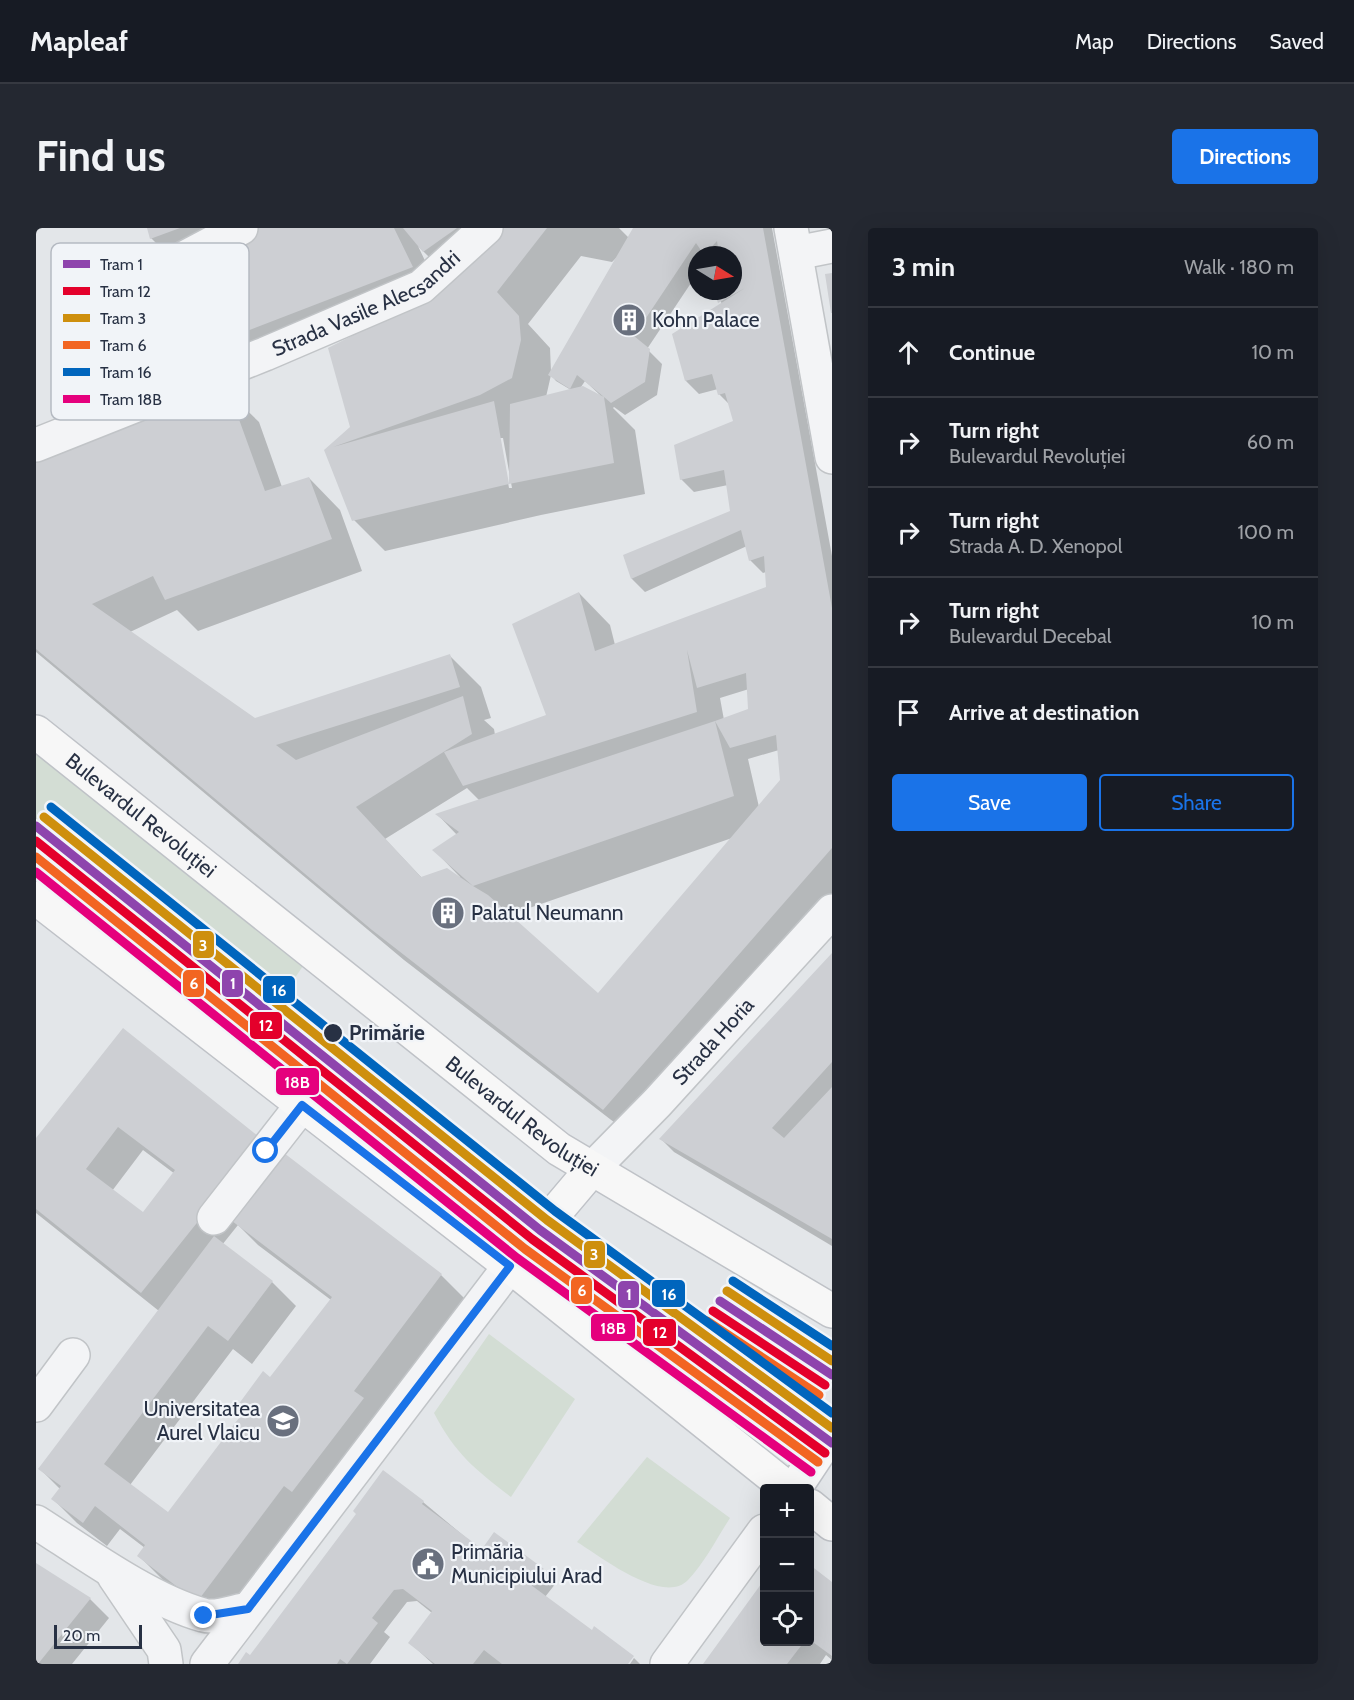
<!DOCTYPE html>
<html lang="en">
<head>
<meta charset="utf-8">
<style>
	body { margin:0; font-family:Cabin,sans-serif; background:#242831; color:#f1f3f6 }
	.controls { position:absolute; right:18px; bottom:18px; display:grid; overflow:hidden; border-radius:6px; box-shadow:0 6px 24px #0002 }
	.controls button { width:54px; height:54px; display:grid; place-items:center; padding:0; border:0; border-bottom:2px solid #363941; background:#171b24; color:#f1f3f6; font:30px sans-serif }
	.compass { position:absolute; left:652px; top:18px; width:54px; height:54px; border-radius:50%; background:#171b24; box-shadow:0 6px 24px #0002; rotate:101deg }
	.scale { position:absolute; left:18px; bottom:15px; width:88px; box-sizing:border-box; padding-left:6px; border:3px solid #283144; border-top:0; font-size:16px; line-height:21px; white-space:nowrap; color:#283144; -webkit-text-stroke:4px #f1f4f8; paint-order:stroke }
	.stop { position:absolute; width:18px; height:18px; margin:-14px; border:4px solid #1a73e8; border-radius:50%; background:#fff }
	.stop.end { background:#1a73e8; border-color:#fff; box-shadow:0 2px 6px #0008 }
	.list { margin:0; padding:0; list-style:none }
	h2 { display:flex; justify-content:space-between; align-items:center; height:78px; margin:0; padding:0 24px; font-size:26px }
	h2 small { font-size:20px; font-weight:400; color:#9ea1a6 }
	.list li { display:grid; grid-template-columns:39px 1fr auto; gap:18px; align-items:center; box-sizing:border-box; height:90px; padding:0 24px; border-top:2px solid #363941 }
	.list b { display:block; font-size:22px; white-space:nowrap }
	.list p { margin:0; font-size:20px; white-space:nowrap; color:#9ea1a6 }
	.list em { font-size:20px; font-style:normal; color:#9ea1a6 }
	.actions { display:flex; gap:12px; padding:18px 24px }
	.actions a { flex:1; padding:14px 0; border:2px solid #1a73e8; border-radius:6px; text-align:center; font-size:21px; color:#1a73e8 }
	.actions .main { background:#1a73e8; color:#fff }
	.icon { flex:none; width:33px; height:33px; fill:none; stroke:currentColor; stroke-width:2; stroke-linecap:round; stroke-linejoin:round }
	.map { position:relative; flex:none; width:796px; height:1436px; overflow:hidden; border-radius:6px }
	header { display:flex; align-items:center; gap:36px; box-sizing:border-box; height:84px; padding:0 30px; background:#171b24; border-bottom:2px solid #363941 }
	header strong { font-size:28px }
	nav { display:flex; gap:33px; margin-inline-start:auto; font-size:21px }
	.intro { display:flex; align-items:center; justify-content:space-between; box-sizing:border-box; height:144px; padding:0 36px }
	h1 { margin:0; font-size:42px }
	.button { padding:15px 27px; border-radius:6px; background:#1a73e8; color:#fff; font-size:21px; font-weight:700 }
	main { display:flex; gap:36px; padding:0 36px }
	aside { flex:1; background:#171b24; border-radius:6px; box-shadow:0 6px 24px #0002 }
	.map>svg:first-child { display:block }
</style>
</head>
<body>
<header>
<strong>Mapleaf</strong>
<nav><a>Map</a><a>Directions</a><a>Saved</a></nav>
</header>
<div class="intro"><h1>Find us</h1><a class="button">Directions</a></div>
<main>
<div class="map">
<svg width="796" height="1436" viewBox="0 0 796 1436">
	<rect width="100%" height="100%" fill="#e3e6e9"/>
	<g fill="#d3ddd4">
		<polygon points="0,526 269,735 250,763 424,902 414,918 455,953 429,981 0,642"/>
		<path d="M453,1106L539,1171L475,1269C439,1241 420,1227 398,1185Z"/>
		<path d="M611,1229L694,1290C681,1310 669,1334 652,1352C627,1378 564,1328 541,1314Z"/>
	</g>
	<g fill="#0003" fill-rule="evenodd">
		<path d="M112,0H583L593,10L599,0H736L796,328V671L592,905L368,732L0,424V232L191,163L223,194L246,259L273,250L304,282L326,343L162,403L141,382L94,404L219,491L414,428L445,459L455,490L448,492L458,501L459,507L512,488L543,365L574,397L579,417L731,360L730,344L727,345L714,332L711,318L609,364L596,351L588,328L696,284L692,257L658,264L645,251L698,194L694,177L683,166L682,161L663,166L650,153L638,107L686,76L680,63H697V27H661V46L611,121L626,136L621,167L589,187L578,179L577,180L599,202L609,266L505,287L349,323L318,292L290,222L315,199L317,106L283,119L150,144L137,131L141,142L33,184L21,172L34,101L108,81L117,90L197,42L193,25L146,41L115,10ZM382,18L414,50L402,60ZM545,28L576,34L581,29L515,144L514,120L492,96ZM515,147L520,153L535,162L510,169ZM549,153L564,167L563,168L545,159ZM464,210H467L476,260H473ZM713,461L714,482L688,492L684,470ZM743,522L745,552L723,579L712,531ZM431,560L444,573L402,587L421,607L398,622L424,649L386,650L349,611ZM696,610L562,767L473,687Z"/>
		<polygon points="796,727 796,1018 638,924 625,911"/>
		<path d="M87,802L226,913L405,1047L429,1071L185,1397L127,1352L103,1328L109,1320L84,1301L71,1318L41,1295L17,1271L24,1261L4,1241L123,1083L0,985V912ZM107,922L139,946L107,987L76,963ZM202,997L222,1017L295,1072L132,1286L94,1257L197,1121L216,1136L260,1078L236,1054L186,1017Z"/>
		<polygon points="387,1274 446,1323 507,1342 520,1355 509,1369 590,1436 397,1436 374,1415 396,1385 381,1373 371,1374 348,1404 354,1409 334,1436 204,1436 215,1429"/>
		<polygon points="0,1337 54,1371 73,1390 36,1436 0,1436"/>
		<polygon points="774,1339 796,1356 796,1432 790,1427 784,1436 670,1436 728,1355 728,1414 774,1414"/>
		<polygon points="598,1430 604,1436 594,1436"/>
	</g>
	<g fill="#cdcfd3" fill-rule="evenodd">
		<polygon points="111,0 144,0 114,11"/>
		<polygon points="223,0 358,0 377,39 136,132 114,92 129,129 19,172 33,100 109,79 114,92 134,63 195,41 191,19"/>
		<polygon points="367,0 421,0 387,24"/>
		<path d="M467,0H511L461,64L483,88L485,112L476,150L444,167L297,219L458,173L473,256L474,176L534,161L512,147L597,0H727L796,380V620L567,882L336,702L0,421V232L192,161L229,263L273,249L296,311L129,372L117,348L56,376L219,490L414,426L424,459L240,517L260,532L427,468L436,506L320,579L385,649L411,640L437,658L396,622L423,604L399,586L679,493L698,568L437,658L452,667L562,765L744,552L740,507L694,520L679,493L712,481L710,445L661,460L651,422L661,484L427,558L408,524L510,487L476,396L543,364L559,423L730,359L728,328L713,333L705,302L595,351L587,327L694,283L688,242L644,252L638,217L697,193L689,165L682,167L676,146L649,153L636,106L709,60L682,75L678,63H697V27H683L681,13L668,27L660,15L598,108L614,121L609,154L575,175L568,169L578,235L473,256L316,293L288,222L314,199L292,120L388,71ZM541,147L568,169L547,158L534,161Z"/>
		<polygon points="796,45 796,85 795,85 789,46"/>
		<polygon points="796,725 796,834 736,900 748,910 796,859 796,1011 623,911"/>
		<path d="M87,800L227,912L105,1065L0,981V910ZM82,899L139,942L107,984L50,941Z"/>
		<polygon points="248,925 406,1046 318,1163 328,1170 256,1264 248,1258 161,1374 101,1328 109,1317 59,1278 47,1295 15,1271 25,1258 2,1241 178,1008 237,1053 192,1113 172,1098 68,1236 132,1284 209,1182 202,1177 227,1143 234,1149 296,1069 196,993"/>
		<polygon points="347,1242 388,1273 386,1276 446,1321 458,1304 508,1341 495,1357 556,1402 558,1398 598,1428 592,1436 466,1436 448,1422 437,1436 399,1436 372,1415 396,1383 367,1361 358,1362 336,1390 342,1395 311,1436 304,1431 301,1436 202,1436 210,1424 214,1427 320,1286 317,1283"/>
		<polygon points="0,1335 55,1370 2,1436 0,1436"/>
		<polygon points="774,1337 796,1354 796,1428 774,1412"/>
		<polygon points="728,1352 728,1414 768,1414 751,1436 667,1436"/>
	</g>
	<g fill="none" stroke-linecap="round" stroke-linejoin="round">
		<defs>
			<g id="minor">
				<polyline points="755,0 796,229"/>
				<polyline points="760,25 796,18"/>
				<polyline points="148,30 205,0"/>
				<path id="s1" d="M0,217L229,126L385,59L450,0"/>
				<path id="s2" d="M556,941L621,875L796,683"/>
				<polyline points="178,990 266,877"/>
				<polyline points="0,1177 37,1127"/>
				<path d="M0,1294C47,1324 113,1372 167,1387C180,1391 199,1383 212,1381"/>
				<polyline points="78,1348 128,1422 130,1436"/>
				<polyline points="171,1436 474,1038"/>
				<polyline points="631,1436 728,1303"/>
			</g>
			<g id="major">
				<path id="s3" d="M0,504L523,921L796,1083"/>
				<polyline points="0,670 474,1038 751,1260"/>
				<polyline points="474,1038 556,941"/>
				<polyline points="759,1260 796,1204"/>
				<polyline points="774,1278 796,1296"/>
			</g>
		</defs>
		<use href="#minor" stroke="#c1c4c7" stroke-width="36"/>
		<use href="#major" stroke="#bfc2c7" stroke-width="36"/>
		<use href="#minor" stroke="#f3f4f6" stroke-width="33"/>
		<use href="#major" stroke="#f7f7f7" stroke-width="33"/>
		<defs>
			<g id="tram-1">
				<polyline points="0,598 504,1002 796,1215"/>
				<polyline points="684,1073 796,1147"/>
			</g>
			<g id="tram-2">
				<polyline points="0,613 496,1011 789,1225"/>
				<polyline points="677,1083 789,1157"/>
			</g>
			<g id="tram-3">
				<polyline points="8,589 511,992 796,1200"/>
				<polyline points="691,1063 796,1133"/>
			</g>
			<g id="tram-4">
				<polyline points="0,629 489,1021 782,1234"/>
				<polyline points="671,1093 783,1167"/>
			</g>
			<g id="tram-5">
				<polyline points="15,579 519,983 796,1185"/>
				<polyline points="697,1053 796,1118"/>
			</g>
			<polyline id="tram-6" points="0,644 481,1030 775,1244"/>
		</defs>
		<use href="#tram-1" stroke="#f1f4f8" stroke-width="14"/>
		<use href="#tram-2" stroke="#f1f4f8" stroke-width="14"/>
		<use href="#tram-3" stroke="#f1f4f8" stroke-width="14"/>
		<use href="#tram-4" stroke="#f1f4f8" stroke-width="14"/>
		<use href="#tram-5" stroke="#f1f4f8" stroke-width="14"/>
		<use href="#tram-6" stroke="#f1f4f8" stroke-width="14"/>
		<use href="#tram-1" stroke="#8e44ad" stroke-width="9"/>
		<use href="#tram-2" stroke="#e4002b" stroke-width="9"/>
		<use href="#tram-3" stroke="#ce8f0e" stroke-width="9"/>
		<use href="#tram-4" stroke="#f26522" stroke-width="9"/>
		<use href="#tram-5" stroke="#0065bd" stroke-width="9"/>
		<use href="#tram-6" stroke="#e5007d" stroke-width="9"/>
	</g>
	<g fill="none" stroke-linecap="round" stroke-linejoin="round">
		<polyline stroke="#1a73e8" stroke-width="8" points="168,1388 212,1381 474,1038 266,877 230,923"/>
	</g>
	<defs>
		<symbol id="building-disc" viewBox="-11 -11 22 22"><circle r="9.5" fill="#69707e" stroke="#f1f4f8"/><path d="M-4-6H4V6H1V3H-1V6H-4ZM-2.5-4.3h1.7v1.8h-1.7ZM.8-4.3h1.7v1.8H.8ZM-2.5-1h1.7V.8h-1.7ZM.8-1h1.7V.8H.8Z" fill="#fff"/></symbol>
		<symbol id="university-disc" viewBox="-11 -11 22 22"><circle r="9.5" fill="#69707e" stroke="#f1f4f8"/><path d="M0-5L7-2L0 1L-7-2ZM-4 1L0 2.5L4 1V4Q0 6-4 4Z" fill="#fff"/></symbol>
		<symbol id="civic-disc" viewBox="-11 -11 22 22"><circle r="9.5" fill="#69707e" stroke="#f1f4f8"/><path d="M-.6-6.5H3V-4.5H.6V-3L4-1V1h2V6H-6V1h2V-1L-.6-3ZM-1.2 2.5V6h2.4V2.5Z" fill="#fff"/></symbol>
	</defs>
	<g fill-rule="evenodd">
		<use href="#building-disc" x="574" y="73" width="38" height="38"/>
		<use href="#building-disc" x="393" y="666" width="38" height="38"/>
		<use href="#university-disc" x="228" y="1174" width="38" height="38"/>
		<use href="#civic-disc" x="373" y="1317" width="38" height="38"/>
	</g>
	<circle fill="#283144" stroke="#f1f4f8" stroke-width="2" cx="297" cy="805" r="10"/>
	<g text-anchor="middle" stroke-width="4.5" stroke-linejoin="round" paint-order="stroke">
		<g font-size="21" fill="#283144" stroke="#f1f4f8">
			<text dy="7" stroke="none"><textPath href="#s1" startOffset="360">Strada Vasile Alecsandri</textPath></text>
			<text dy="7" stroke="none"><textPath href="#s3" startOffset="134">Bulevardul Revoluției</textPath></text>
			<text dy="7" stroke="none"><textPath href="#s2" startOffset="176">Strada Horia</textPath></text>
			<text dy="7" stroke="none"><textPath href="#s3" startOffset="620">Bulevardul Revoluției</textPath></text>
		</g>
		<g font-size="21" fill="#283144" stroke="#f1f4f8" text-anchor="start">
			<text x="616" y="99">Kohn Palace</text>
			<text x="435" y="692">Palatul Neumann</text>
			<text x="224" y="1188" text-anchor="end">Universitatea<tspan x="224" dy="24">Aurel Vlaicu</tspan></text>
			<text x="415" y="1331">Primăria<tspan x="415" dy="24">Municipiului Arad</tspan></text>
		</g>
		<g font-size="21" font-weight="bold" fill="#283144" stroke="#f1f4f8" text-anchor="start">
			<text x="313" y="812">Primărie</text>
		</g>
	</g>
	<rect x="15" y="15" width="198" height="177" rx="9" fill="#f1f4f8" stroke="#b5bac2" stroke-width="1.5"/>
	<rect x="27" y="32" width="27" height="8" fill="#8e44ad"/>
	<rect x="27" y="59" width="27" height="8" fill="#e4002b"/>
	<rect x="27" y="86" width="27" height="8" fill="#ce8f0e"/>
	<rect x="27" y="113" width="27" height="8" fill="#f26522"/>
	<rect x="27" y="140" width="27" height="8" fill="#0065bd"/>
	<rect x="27" y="167" width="27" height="8" fill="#e5007d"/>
	<g font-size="16" fill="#283144">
		<text x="64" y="42">Tram 1</text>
		<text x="64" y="69">Tram 12</text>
		<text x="64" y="96">Tram 3</text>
		<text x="64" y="123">Tram 6</text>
		<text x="64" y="150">Tram 16</text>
		<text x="64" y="177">Tram 18B</text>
	</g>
	<g stroke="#f1f4f8" stroke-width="2">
		<rect x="156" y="702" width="23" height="29" rx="6" fill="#ce8f0e"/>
		<rect x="146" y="741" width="23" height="29" rx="6" fill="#f26522"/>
		<rect x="185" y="741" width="23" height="29" rx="6" fill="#8e44ad"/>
		<rect x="226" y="747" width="34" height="29" rx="6" fill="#0065bd"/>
		<rect x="213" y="783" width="34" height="29" rx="6" fill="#e4002b"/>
		<rect x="239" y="839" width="45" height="29" rx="6" fill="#e5007d"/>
		<rect x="547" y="1012" width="23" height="29" rx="6" fill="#ce8f0e"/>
		<rect x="534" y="1048" width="23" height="29" rx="6" fill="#f26522"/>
		<rect x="615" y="1051" width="35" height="29" rx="6" fill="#0065bd"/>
		<rect x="581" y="1052" width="23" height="29" rx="6" fill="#8e44ad"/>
		<rect x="554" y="1085" width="46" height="29" rx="6" fill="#e5007d"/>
		<rect x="606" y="1090" width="35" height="29" rx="6" fill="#e4002b"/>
	</g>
	<g font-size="16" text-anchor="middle" font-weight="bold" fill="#fff">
		<text x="167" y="723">3</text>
		<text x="158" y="761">6</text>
		<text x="197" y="761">1</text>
		<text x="243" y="768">16</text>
		<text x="230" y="803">12</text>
		<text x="261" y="860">18B</text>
		<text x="558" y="1032">3</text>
		<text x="546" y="1068">6</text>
		<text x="633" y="1072">16</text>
		<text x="593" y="1072">1</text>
		<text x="577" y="1106">18B</text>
		<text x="624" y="1110">12</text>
	</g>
</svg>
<div class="controls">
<button>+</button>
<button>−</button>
<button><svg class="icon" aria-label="locate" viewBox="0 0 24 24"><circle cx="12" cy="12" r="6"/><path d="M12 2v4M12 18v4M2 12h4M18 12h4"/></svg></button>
</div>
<svg class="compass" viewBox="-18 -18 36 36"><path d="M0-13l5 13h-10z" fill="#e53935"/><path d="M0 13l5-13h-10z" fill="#9ea1a6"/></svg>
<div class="scale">20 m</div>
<div class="stop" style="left:230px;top:923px"></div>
<div class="stop end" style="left:168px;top:1388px"></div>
</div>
<aside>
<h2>3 min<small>Walk · 180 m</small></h2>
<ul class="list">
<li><svg class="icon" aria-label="ahead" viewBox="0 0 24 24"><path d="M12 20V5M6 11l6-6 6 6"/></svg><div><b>Continue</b></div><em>10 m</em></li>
<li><svg class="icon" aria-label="right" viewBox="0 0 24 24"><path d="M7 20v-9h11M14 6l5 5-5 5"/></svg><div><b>Turn right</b><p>Bulevardul Revoluției</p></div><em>60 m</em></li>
<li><svg class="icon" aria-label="right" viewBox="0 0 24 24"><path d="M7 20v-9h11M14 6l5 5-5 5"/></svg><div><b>Turn right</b><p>Strada A. D. Xenopol</p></div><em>100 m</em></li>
<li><svg class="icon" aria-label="right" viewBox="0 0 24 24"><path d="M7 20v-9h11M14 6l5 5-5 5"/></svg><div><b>Turn right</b><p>Bulevardul Decebal</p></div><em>10 m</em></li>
<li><svg class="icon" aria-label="arrive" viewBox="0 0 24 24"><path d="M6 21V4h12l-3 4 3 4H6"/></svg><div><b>Arrive at destination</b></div></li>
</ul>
<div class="actions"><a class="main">Save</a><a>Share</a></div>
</aside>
</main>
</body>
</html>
